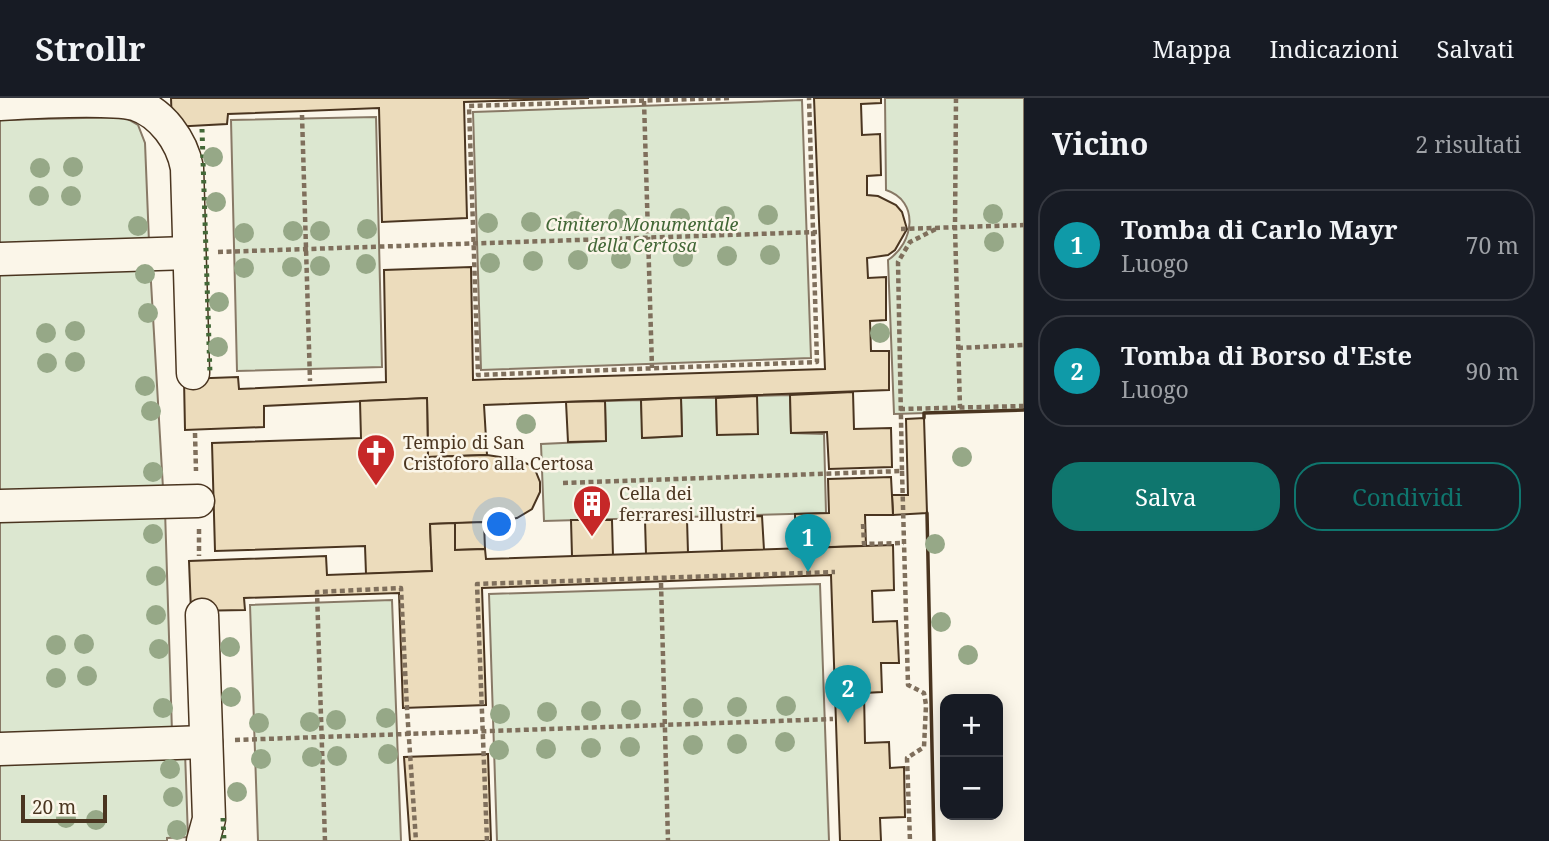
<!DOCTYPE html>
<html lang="it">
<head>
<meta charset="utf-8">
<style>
	body { margin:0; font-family:"Noto Serif",serif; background:#242831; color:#f1f3f6 }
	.controls { position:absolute; right:21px; bottom:21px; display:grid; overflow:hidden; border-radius:14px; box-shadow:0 4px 18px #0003 }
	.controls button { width:63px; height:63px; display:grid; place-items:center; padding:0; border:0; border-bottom:2px solid #363941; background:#171b24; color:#f1f3f6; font:35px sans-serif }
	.scale { position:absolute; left:21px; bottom:18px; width:86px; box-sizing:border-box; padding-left:7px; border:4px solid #4a3520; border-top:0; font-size:19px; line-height:24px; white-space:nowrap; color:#4a3520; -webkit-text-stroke:5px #fbf6e9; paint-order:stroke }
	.you { position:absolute; left:500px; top:427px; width:24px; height:24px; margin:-18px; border:5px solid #fff; border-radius:50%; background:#1a73e8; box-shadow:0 0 0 10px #1a73e833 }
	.badge { display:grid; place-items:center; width:46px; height:46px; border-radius:50%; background:#0f766e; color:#fff; font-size:23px; font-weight:700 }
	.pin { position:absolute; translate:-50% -58px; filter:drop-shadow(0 2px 4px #0008) }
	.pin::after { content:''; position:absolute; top:37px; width:24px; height:21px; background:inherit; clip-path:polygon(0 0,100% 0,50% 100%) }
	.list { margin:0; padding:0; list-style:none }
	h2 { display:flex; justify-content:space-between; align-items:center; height:91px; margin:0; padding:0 28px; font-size:30px }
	h2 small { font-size:23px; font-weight:400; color:#9ea1a6 }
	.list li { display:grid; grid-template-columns:46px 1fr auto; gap:21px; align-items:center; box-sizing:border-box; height:112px; margin:0 14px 14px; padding:0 14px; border:2px solid #363941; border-radius:28px }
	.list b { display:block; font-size:26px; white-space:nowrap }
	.list p { margin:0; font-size:23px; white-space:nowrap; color:#9ea1a6 }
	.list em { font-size:23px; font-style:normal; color:#9ea1a6 }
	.actions { display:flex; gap:14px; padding:21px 28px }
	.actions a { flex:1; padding:16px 0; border:2px solid #0f766e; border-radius:28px; text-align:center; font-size:24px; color:#0f766e }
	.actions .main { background:#0f766e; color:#fff }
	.map { position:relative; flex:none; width:1024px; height:743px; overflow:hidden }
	header { display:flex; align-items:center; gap:42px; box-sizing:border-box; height:98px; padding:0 35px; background:#171b24; border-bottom:2px solid #363941 }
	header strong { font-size:33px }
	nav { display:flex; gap:38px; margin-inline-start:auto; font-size:24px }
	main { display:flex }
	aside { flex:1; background:#171b24 }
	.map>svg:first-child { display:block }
</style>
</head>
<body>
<header>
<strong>Strollr</strong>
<nav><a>Mappa</a><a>Indicazioni</a><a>Salvati</a></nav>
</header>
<main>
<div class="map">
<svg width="1024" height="743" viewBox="0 0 1024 743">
	<rect width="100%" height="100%" fill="#fbf6e9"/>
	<g fill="#dce7d0" stroke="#887966" stroke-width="2">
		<path d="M885,0H1024V312L894,316L888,162C914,145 920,103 886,92Z"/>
		<polygon points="802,2 811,260 481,272 473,14"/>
		<polygon points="124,19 138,27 145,45 149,144 0,150 0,22"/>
		<polygon points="376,19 382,269 237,273 231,22"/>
		<polygon points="150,167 163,390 0,396 0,173"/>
		<polygon points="790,297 791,335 824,336 826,415 544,423 541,346 606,343 605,303 641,302 643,340 682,338 681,300 716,300 717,336 757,336 757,298"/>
		<polygon points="165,412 172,634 0,640 0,417"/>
		<polygon points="820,486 829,743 497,743 489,496"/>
		<polygon points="392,502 401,743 258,743 250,507"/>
		<polygon points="185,654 188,739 167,740 167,743 0,743 0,660"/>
	</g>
	<g fill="#ecdcbc" stroke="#4a3520" stroke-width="2">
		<polygon points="171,0 589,0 464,4 467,120 382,124 379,10 228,16 227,26 172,29"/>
		<polygon points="814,0 881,0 881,5 861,6 862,37 880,36 881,77 867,78 867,97 878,98 896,107 902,114 907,131 895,152 888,157 867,160 868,180 886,179 886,222 870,223 871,253 889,253 889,292 484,307 487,357 428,359 427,300 264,308 264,329 185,332 184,281 238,279 239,291 386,284 384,172 471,169 473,282 825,271"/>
		<polygon points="853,294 854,331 891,330 892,369 829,371 827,334 791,335 790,297"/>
		<polygon points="757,298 758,336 717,337 716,300"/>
		<polygon points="427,300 428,359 487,357 519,362 530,367 536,374 540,384 540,394 532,411 517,420 495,424 430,426 432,473 366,476 365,448 215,453 212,345 361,340 360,303"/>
		<polygon points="681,300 682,338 642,340 641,302"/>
		<polygon points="605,303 606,343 568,344 566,304"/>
		<polygon points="924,320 927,415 893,417 892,397 908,397 906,321"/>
		<polygon points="891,379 893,417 865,417 866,448 796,450 795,416 829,415 828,381"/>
		<polygon points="762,418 764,452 722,453 721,419"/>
		<polygon points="687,421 688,455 646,456 645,422"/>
		<polygon points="571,422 612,422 613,458 572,458"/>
		<polygon points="484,424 485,451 455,452 455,425"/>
		<polygon points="455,425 455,452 485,451 486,461 893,447 894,492 872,493 873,524 897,523 899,565 881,565 882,594 864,595 865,645 889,644 890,670 904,669 905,719 880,720 881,743 840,743 831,477 482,490 486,607 403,610 399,495 244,500 245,512 191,513 189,463 326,458 327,477 432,473 430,426"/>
		<polygon points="488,656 491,743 410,743 404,659"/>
	</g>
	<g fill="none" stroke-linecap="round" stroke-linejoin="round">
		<defs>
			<g id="minor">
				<path d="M0,6C33,4 106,0 135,6C162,15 182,43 187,70L193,275"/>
				<polyline points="0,161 189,155"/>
				<polyline points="0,408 198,403"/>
				<polyline points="202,517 209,721 203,743"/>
				<polyline points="0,651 206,644"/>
			</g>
		</defs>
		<use href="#minor" stroke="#4a3520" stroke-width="35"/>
		<g stroke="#7f6f5c" stroke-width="4.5" stroke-dasharray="5 3.5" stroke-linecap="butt">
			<polyline points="729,0 469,8 478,277 817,264 809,0"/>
			<polyline points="956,0 955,130 960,310"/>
			<polyline points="644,3 652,270"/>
			<polyline points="302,17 310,283"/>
			<polyline points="901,131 1024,127"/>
			<polyline points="218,154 817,134"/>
			<polyline points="958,250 1024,247"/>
			<polyline points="900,311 1024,308"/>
			<polyline points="195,335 196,373"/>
			<polyline points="902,373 908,587 924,595 926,607 924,649 907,660 910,743"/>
			<polyline points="563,385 902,373 898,164 910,144 938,130"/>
			<polyline points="863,426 864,446 904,445"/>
			<polyline points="199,431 199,458"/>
			<polyline points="661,485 668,743"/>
			<polyline points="235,642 833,621"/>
			<polyline points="325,743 317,494 401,490 407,611 416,743"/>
			<polyline points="487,743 477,486 835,474"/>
		</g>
		<use href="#minor" stroke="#fbf6e9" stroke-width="32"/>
		<g stroke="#436837" stroke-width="5" stroke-dasharray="3.5 5" stroke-linecap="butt">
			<polyline points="202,31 210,276"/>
			<polyline points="223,720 224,743"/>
		</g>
		<g stroke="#4a3520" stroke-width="3.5">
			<polyline points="924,320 924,315 1024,312"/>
			<polyline points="927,415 934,743"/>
		</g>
	</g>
	<g fill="#96a887">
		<circle cx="213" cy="59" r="10"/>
		<circle cx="73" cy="69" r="10"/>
		<circle cx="40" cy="70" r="10"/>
		<circle cx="39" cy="98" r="10"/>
		<circle cx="71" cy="98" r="10"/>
		<circle cx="216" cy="104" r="10"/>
		<circle cx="993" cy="116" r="10"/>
		<circle cx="768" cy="117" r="10"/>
		<circle cx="725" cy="118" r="10"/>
		<circle cx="680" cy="120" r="10"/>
		<circle cx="618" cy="121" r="10"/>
		<circle cx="575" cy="123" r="10"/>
		<circle cx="531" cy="124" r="10"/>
		<circle cx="488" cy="125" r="10"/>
		<circle cx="138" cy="128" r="10"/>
		<circle cx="367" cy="131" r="10"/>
		<circle cx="293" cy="133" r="10"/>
		<circle cx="320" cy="133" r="10"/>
		<circle cx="244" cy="135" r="10"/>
		<circle cx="994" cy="144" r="10"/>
		<circle cx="770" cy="157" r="10"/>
		<circle cx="727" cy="158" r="10"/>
		<circle cx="683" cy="159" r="10"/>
		<circle cx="621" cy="161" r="10"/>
		<circle cx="578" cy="162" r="10"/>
		<circle cx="533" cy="163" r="10"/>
		<circle cx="490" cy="165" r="10"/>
		<circle cx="366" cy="166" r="10"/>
		<circle cx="320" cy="168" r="10"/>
		<circle cx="292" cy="169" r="10"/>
		<circle cx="244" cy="170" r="10"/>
		<circle cx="145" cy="176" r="10"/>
		<circle cx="219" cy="204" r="10"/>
		<circle cx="148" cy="215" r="10"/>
		<circle cx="75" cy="233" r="10"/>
		<circle cx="46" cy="235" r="10"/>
		<circle cx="880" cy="235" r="10"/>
		<circle cx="218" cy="249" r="10"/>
		<circle cx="75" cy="264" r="10"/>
		<circle cx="47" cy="265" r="10"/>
		<circle cx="145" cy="288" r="10"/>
		<circle cx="151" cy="313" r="10"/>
		<circle cx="526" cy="326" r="10"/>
		<circle cx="962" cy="359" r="10"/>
		<circle cx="153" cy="374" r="10"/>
		<circle cx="153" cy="436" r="10"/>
		<circle cx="935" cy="446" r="10"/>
		<circle cx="156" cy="478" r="10"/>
		<circle cx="156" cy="517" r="10"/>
		<circle cx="941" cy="524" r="10"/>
		<circle cx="84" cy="546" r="10"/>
		<circle cx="56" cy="547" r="10"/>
		<circle cx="230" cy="549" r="10"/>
		<circle cx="159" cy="551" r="10"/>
		<circle cx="968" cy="557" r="10"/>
		<circle cx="87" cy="578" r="10"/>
		<circle cx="56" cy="580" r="10"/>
		<circle cx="231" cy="599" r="10"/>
		<circle cx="786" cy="608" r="10"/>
		<circle cx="737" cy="609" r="10"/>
		<circle cx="163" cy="610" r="10"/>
		<circle cx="693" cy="610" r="10"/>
		<circle cx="631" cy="612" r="10"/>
		<circle cx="591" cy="613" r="10"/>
		<circle cx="547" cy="614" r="10"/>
		<circle cx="500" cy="616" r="10"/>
		<circle cx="386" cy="620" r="10"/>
		<circle cx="336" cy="622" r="10"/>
		<circle cx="310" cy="624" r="10"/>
		<circle cx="259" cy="625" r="10"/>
		<circle cx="785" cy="644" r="10"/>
		<circle cx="737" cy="646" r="10"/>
		<circle cx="693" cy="647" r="10"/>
		<circle cx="630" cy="649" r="10"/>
		<circle cx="591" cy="650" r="10"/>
		<circle cx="546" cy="651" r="10"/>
		<circle cx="499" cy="652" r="10"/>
		<circle cx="388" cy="656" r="10"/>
		<circle cx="337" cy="658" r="10"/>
		<circle cx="312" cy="659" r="10"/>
		<circle cx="261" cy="661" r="10"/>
		<circle cx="170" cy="671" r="10"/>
		<circle cx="237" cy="694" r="10"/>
		<circle cx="173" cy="699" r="10"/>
		<circle cx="66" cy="720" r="10"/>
		<circle cx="96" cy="722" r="10"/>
		<circle cx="177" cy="732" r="10"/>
	</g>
	<defs>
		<symbol id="church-pin" viewBox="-11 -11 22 30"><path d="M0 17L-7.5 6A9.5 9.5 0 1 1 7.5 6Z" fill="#c62828" stroke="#fbf6e9"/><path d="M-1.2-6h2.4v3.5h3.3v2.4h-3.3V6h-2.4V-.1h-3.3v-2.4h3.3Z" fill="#fff"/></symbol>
		<symbol id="building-pin" viewBox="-11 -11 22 30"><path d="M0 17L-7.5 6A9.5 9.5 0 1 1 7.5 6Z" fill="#c62828" stroke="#fbf6e9"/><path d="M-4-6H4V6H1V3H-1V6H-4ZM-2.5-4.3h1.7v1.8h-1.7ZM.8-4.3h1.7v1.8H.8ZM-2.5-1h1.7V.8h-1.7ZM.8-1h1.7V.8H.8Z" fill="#fff"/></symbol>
	</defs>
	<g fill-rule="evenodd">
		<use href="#church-pin" x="354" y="333" width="44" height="60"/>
		<use href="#building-pin" x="570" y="384" width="44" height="60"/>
	</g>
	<g text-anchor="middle" stroke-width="5" stroke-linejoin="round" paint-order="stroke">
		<g font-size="18" font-style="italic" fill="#436837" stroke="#fbf6e9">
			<text x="642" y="133">Cimitero Monumentale<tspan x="642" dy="21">della Certosa</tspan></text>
		</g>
		<g font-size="18" fill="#4a3520" stroke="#fbf6e9" text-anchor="start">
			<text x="403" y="351">Tempio di San<tspan x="403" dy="21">Cristoforo alla Certosa</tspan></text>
			<text x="619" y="402">Cella dei<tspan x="619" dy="21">ferraresi illustri</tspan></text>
		</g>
	</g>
</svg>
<div class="controls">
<button>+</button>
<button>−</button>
</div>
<div class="scale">20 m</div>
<div class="you"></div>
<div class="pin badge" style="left:808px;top:474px;background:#0f9aa8">1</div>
<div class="pin badge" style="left:848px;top:625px;background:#0f9aa8">2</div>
</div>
<aside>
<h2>Vicino<small>2 risultati</small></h2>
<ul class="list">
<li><span class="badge" style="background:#0f9aa8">1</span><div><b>Tomba di Carlo Mayr</b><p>Luogo</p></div><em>70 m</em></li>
<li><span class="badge" style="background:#0f9aa8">2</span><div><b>Tomba di Borso d'Este</b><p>Luogo</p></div><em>90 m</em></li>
</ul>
<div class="actions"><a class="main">Salva</a><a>Condividi</a></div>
</aside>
</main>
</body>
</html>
